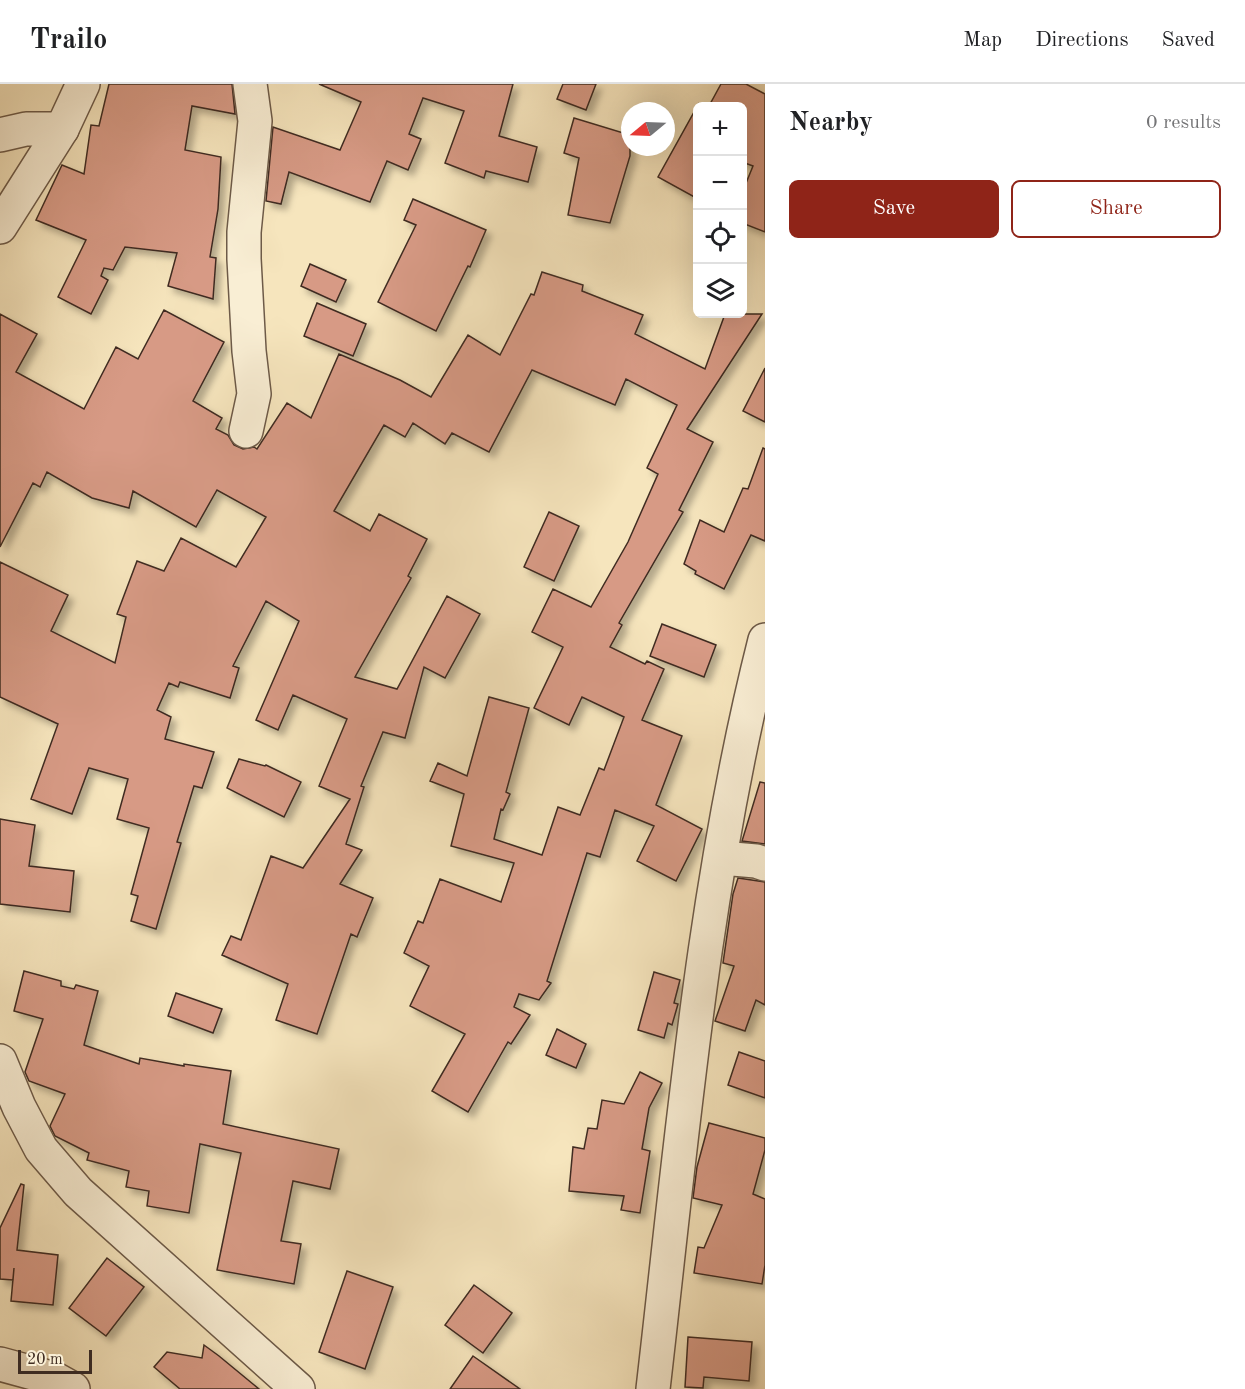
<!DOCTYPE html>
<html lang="en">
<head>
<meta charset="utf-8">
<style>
	body { margin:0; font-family:"Old Standard TT",serif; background:#f2f2f2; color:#202124 }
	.controls { position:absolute; right:18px; top:18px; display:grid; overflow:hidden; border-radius:9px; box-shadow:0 6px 24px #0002 }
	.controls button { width:54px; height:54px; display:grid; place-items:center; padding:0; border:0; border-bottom:2px solid #e0e0e0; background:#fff; color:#202124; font:30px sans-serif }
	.compass { position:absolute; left:621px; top:18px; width:54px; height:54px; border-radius:50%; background:#fff; box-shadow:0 6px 24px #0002; rotate:251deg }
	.scale { position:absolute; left:18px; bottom:15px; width:74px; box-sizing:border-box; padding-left:6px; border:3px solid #3f2c21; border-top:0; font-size:16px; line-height:21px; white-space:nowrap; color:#3f2c21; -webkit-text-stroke:4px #f9eed4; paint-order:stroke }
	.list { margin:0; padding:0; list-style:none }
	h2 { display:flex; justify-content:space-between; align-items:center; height:78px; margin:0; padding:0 24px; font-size:26px }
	h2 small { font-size:20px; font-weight:400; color:#757577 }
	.actions { display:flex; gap:12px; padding:18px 24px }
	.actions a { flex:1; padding:14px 0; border:2px solid #8f2418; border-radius:9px; text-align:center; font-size:21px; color:#8f2418 }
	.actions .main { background:#8f2418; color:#fff }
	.icon { flex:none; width:33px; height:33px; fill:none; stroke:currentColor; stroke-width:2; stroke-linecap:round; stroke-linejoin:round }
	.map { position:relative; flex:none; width:765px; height:1305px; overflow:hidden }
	header { display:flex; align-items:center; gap:36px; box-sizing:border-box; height:84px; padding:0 30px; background:#fff; border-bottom:2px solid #e0e0e0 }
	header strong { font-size:28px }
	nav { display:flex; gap:33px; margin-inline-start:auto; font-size:21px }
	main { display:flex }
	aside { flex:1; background:#fff }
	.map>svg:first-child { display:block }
</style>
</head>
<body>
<header>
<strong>Trailo</strong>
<nav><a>Map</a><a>Directions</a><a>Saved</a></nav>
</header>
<main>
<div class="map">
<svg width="765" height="1305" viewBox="0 0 765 1305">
	<defs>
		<filter id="shadow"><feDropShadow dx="5.5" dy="5.5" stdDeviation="3" flood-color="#0004"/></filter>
	</defs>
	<rect width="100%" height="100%" fill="#f6e5bd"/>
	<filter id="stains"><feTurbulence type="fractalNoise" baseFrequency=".00333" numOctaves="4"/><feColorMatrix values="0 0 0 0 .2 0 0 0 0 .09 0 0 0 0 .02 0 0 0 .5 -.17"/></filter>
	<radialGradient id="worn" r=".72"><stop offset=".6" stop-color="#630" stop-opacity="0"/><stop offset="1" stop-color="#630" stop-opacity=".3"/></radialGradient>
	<g fill="#d79a85" stroke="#3f2c21" stroke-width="1.5" filter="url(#shadow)">
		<polygon points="109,0 232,0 235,30 192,22 185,66 221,73 218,125 210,173 216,174 213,215 168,202 177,169 125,163 113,186 104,184 101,192 108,196 91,230 58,213 86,156 36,136 62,81 84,90 91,41 99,42"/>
		<polygon points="319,0 513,0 499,52 537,63 528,98 486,87 484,94 445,79 464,27 423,14 409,50 421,55 408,86 387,77 370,118 289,88 281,120 266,117 273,43 340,66 361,18"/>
		<polygon points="563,0 596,0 586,26 557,15"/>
		<polygon points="721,0 746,0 765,10 765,148 742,139 742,109 753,82 742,78 742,22 709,22"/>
		<polygon points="698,21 698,115 658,93"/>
		<polygon points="574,34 630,51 630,72 610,139 568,131 579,74 564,69"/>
		<polygon points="413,115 486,146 470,183 468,182 436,247 378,218 416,141 404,136"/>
		<polygon points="310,180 346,196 336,218 301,202"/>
		<polygon points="542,188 583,201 582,207 643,231 635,250 705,285 725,230 762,230 687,345 713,358 679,426 683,428 619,539 622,541 610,563 645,580 647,577 664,585 642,636 682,652 656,721 702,745 676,797 637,777 654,742 615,726 600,773 587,769 547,897 551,899 539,916 519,910 514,923 530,931 511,960 508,958 468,1028 432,1007 465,950 410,922 429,882 404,869 418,837 423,839 440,795 501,818 514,779 451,762 464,710 430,697 438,679 467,692 489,613 529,624 506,708 510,710 503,726 501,725 494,755 542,771 558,723 580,731 599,684 604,686 624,633 582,613 569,641 534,624 563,563 532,548 553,505 591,523 628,458 658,390 647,384 677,321 626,295 615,321 532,286 489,368 452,349 445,360 413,339 405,353 384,341 334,427 370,447 379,430 427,455 408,492 411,494 355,593 397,605 447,512 480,530 445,594 424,583 405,654 383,648 361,702 364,703 346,760 362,766 340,800 373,814 357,853 351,850 317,950 276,936 288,900 222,871 231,852 241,856 271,772 303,784 350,715 319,702 347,635 293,611 278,646 256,636 299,537 266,517 233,582 239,584 230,614 180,598 178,603 169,599 157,626 171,633 165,655 214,668 202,704 194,702 177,758 181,759 156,845 131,837 138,812 131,810 149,744 117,735 128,695 89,684 72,730 31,715 58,640 0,613 0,478 68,511 51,547 115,579 126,533 117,530 137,477 164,487 181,454 236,483 266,433 217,406 196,443 133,407 129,424 92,414 47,388 40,403 33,399 0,463 0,230 37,250 16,288 84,325 116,263 138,275 164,226 224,258 193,317 222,334 216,345 228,351 234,361 243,365 254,363 257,365 287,319 311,334 339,270 400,296 431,313 468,251 500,271 531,210 534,211"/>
		<polygon points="317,219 366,240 353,272 304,252"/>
		<polygon points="765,284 765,338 743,327"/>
		<polygon points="763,364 765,365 765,457 751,451 724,505 695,490 696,487 684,480 700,436 724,448 743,404 748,405"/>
		<polygon points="549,428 579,442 554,497 524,483"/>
		<polygon points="662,540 716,561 704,593 650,572"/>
		<polygon points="239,675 265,682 266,681 301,698 284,733 227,704"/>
		<polygon points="760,698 765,699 765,760 742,757"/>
		<polygon points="0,735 35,741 29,782 74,787 70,828 0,820"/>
		<polygon points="738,794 765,798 765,921 756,916 745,947 715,937 734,882 723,879 733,810"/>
		<polygon points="24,887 61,897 61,902 74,905 76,901 98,907 84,961 139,980 140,974 184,982 184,980 231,987 223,1040 339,1065 330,1105 293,1097 281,1157 301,1160 294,1200 217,1186 241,1069 200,1060 189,1129 147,1122 149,1107 126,1103 129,1087 87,1076 89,1069 55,1052 50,1042 65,1010 29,997 25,988 43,935 14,927"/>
		<polygon points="654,888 680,896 674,919 678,920 672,941 668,939 664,954 638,946"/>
		<polygon points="176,909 222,925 213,949 168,932"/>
		<polygon points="557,945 586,960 576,984 546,971"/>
		<polygon points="739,968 765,977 765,1014 728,1001"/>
		<polygon points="640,988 662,999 649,1024 642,1065 650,1067 640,1129 621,1126 624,1112 569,1107 573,1063 584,1065 588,1044 597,1045 602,1016 624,1020"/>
		<polygon points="709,1039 765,1054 765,1066 753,1110 765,1115 765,1181 762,1200 694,1189 698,1163 704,1164 722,1121 693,1114 697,1083"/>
		<polygon points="21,1100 24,1101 17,1166 58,1171 53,1221 11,1217 14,1184 13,1196 0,1195 0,1144"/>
		<polygon points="107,1174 144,1203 106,1252 69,1224"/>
		<polygon points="347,1187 393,1203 365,1285 319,1268"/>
		<polygon points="474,1201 512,1229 483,1269 445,1241"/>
		<polygon points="688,1253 752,1258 749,1297 704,1293 703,1304 685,1303"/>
		<polygon points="204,1261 219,1272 259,1305 180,1305 154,1283 167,1268 202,1274"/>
		<polygon points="473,1272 520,1305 450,1305"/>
	</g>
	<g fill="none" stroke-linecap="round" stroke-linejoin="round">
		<defs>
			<g id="minor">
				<polyline points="0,51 26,45 62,45"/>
				<polyline points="0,143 62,45 83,0"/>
				<polyline points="246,347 254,310 249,267 244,175 244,148 255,37 250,0"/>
				<polyline points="721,774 756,777 765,780"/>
				<polyline points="0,977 19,1023 41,1065 78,1108 298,1305"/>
				<polyline points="0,1280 55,1295 73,1305"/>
				<path d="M653,1305C682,1055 703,801 765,556"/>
			</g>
		</defs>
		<use href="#minor" stroke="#6d5a48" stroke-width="36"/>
		<use href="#minor" stroke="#f9eed4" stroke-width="33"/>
	</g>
	<rect width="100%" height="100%" filter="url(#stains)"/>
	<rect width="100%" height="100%" fill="url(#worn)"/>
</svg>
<div class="controls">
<button>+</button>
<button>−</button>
<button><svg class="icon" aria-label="locate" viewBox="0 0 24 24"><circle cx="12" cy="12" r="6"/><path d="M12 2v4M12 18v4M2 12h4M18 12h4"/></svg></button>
<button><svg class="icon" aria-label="layers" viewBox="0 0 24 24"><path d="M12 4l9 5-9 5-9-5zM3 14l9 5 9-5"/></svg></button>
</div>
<svg class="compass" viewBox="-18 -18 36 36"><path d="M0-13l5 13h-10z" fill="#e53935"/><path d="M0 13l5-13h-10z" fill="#757577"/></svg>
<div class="scale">20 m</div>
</div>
<aside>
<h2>Nearby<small>0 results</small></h2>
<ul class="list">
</ul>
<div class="actions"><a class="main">Save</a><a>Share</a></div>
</aside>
</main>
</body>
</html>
